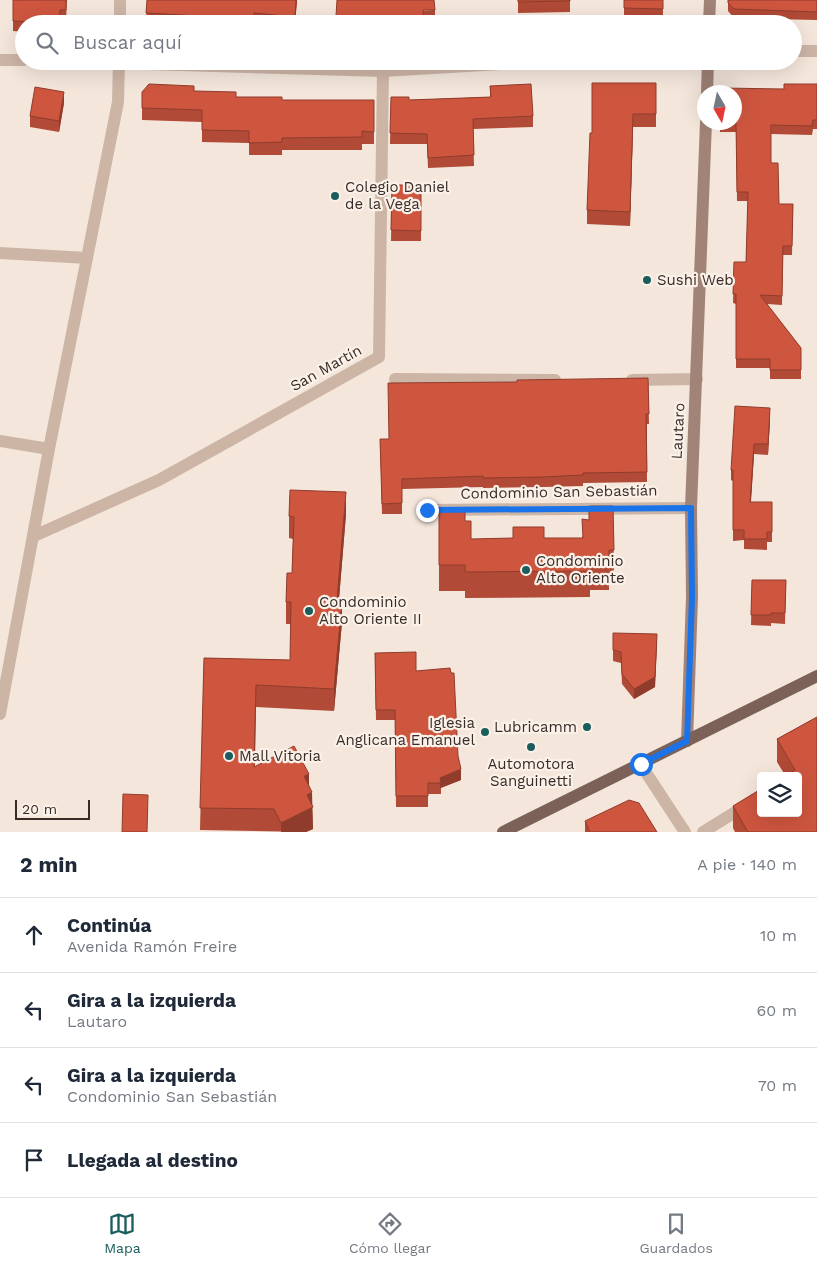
<!DOCTYPE html>
<html lang="es">
<head>
<meta charset="utf-8">
<style>
	body { margin:0; font-family:"Work Sans",sans-serif; background:#f6f6f7; color:#1f2937 }
	.controls { position:absolute; right:15px; bottom:15px; display:grid; overflow:hidden; border-radius:5px; box-shadow:0 5px 20px #0002 }
	.controls button { width:45px; height:45px; display:grid; place-items:center; padding:0; border:0; border-bottom:1px solid #e0e1e3; background:#fff; color:#1f2937; font:25px sans-serif }
	.compass { position:absolute; left:697px; top:85px; width:45px; height:45px; border-radius:50%; background:#fff; box-shadow:0 5px 20px #0002; rotate:171deg }
	.scale { position:absolute; left:15px; bottom:12px; width:75px; box-sizing:border-box; padding-left:5px; border:2px solid #392c28; border-top:0; font-size:14px; line-height:18px; white-space:nowrap; color:#392c28; -webkit-text-stroke:4px #fbf1e8; paint-order:stroke }
	.stop { position:absolute; width:15px; height:15px; margin:-11px; border:4px solid #1a73e8; border-radius:50%; background:#fff }
	.stop.end { background:#1a73e8; border-color:#fff; box-shadow:0 1px 5px #0008 }
	.list { margin:0; padding:0; list-style:none }
	h2 { display:flex; justify-content:space-between; align-items:center; height:65px; margin:0; padding:0 20px; font-size:21px }
	h2 small { font-size:16px; font-weight:400; color:#747a83 }
	.list li { display:grid; grid-template-columns:32px 1fr auto; gap:15px; align-items:center; box-sizing:border-box; height:75px; padding:0 20px; border-top:1px solid #e0e1e3 }
	.list b { display:block; font-size:19px; white-space:nowrap }
	.list p { margin:0; font-size:16px; white-space:nowrap; color:#747a83 }
	.list em { font-size:16px; font-style:normal; color:#747a83 }
	.icon { flex:none; width:28px; height:28px; fill:none; stroke:currentColor; stroke-width:2; stroke-linecap:round; stroke-linejoin:round }
	.map { position:relative; flex:none; width:817px; height:832px; overflow:hidden }
	.search { position:absolute; background:#fff; box-shadow:0 5px 20px #0002; left:15px; right:15px; top:15px; height:55px; display:flex; align-items:center; gap:12px; box-sizing:border-box; padding:0 18px; border-radius:28px; color:#747a83; font-size:19px }
	.sheet { height:365px; background:#fff }
	nav { display:flex; justify-content:space-around; align-items:center; box-sizing:border-box; height:70px; border-top:1px solid #e0e1e3; background:#fff; font-size:14px; color:#747a83 }
	nav a { display:grid; justify-items:center; gap:2px }
	nav .on { color:#1a5d5c }
	.map>svg:first-child { display:block }
</style>
</head>
<body>
<div class="map">
<svg width="817" height="832" viewBox="0 0 817 832">
	<rect width="100%" height="100%" fill="#f4e6db"/>
	<g fill="none" stroke-linecap="round" stroke-linejoin="round">
		<g stroke="#cdb5a6" stroke-width="12">
			<polyline points="395,379 555,380"/>
			<polyline points="632,380 697,379"/>
			<polyline points="427,510 691,508"/>
			<polyline points="703,832 761,796"/>
		</g>
		<g stroke="#cdb5a6" stroke-width="12">
			<polyline points="120,24 120,0"/>
			<polyline points="793,51 817,51"/>
			<polyline points="0,60 24,60"/>
			<polyline points="48,61 383,71 551,61"/>
			<polyline points="0,253 87,258"/>
			<polyline points="0,441 49,449"/>
			<polyline points="34,536 159,480 379,357 383,71"/>
			<polyline points="0,714 49,449 118,102 119,61"/>
		</g>
		<polyline stroke="#cdb5a6" stroke-width="12" points="641,765 685,832"/>
		<g stroke="#a18377" stroke-width="12">
			<polyline points="709,24 710,0"/>
			<polyline points="707,92 708,61"/>
			<polyline points="687,741 692,597 691,508 706,122"/>
		</g>
		<polyline stroke="#7c6158" stroke-width="12" points="503,832 817,676"/>
	</g>
	<g fill="#b14a36">
		<polygon points="13,0 67,0 66,20 60,21 60,24 24,24 24,32 13,31"/>
		<polygon points="147,0 297,0 295,24 146,24"/>
		<polygon points="518,0 570,0 570,12 518,13"/>
		<polygon points="624,0 663,0 663,17 624,16"/>
		<polygon points="728,0 817,0 817,20 734,18 728,11"/>
		<polygon points="435,10 435,20 424,21 424,24 336,24 336,16"/>
		<polygon points="656,83 656,127 633,127 630,226 587,224 587,210 592,133"/>
		<polygon points="817,84 817,129 813,129 812,135 771,134 771,163 779,204 793,204 792,255 783,255 782,305 767,304 801,348 801,379 770,379 770,368 736,368 736,304 733,303 734,262 746,262 748,201 737,201 736,132 720,132 720,122 784,89"/>
		<polygon points="490,86 533,116 533,127 473,129 474,166 428,168 427,144 390,144 391,97 409,100 490,97"/>
		<polygon points="194,91 236,97 282,100 374,100 374,144 362,144 362,150 282,150 282,155 249,155 249,143 202,142 202,122 142,120 142,92"/>
		<polygon points="64,103 59,132 30,127 30,116"/>
		<polygon points="392,185 421,185 421,241 391,241"/>
		<polygon points="648,378 649,424 647,424 647,482 583,483 583,486 543,487 483,488 483,487 402,489 402,514 382,514 380,439 389,439 517,382"/>
		<polygon points="770,419 768,455 754,454 751,502 772,502 772,542 767,542 767,550 744,549 744,540 733,541 733,481 731,480 731,470"/>
		<polygon points="613,506 614,576 609,576 609,590 590,590 590,597 465,598 465,591 439,591 439,508 465,521 471,539 582,538 589,520"/>
		<polygon points="346,514 339,600 342,622 334,711 256,707 255,766 309,785 312,806 313,829 306,832 200,830 204,658 290,660 291,624 286,624 286,602 292,573 293,539 289,538 289,516"/>
		<polygon points="752,580 786,580 785,624 771,623 771,626 751,625"/>
		<polygon points="613,633 657,644 655,687 634,699 622,684 621,663 613,661"/>
		<polygon points="375,653 416,671 458,756 461,780 441,788 441,794 428,794 428,807 396,807 395,720 376,720"/>
		<polygon points="817,717 817,832 735,832 733,828 733,806 785,775 777,762 777,739"/>
		<polygon points="585,821 657,832 585,832"/>
	</g>
	<g fill="#903c2c">
		<polygon points="296,0 297,0 295,24 295,17"/>
		<polygon points="64,92 64,103 59,132 59,121"/>
		<polygon points="633,114 633,127 630,226 630,212"/>
		<polygon points="770,408 770,419 768,455 768,444"/>
		<polygon points="754,444 754,454 750,513 750,502"/>
		<polygon points="346,492 346,514 337,622 337,600"/>
		<polygon points="342,600 342,622 334,711 334,689"/>
		<polygon points="657,634 655,687 634,699 634,689"/>
		<polygon points="461,769 461,780 440,788 440,778"/>
		<polygon points="309,774 309,794 312,792 313,829 306,832 281,832 281,823 304,776"/>
	</g>
	<g fill="#ce563f" stroke="#903c2c">
		<polygon points="13,0 66,0 66,10 60,10 59,23 13,21"/>
		<polygon points="147,0 296,0 295,17 254,13 253,19 146,13"/>
		<polygon points="337,0 434,0 435,10 423,10 424,20 390,22 390,20 336,16"/>
		<polygon points="518,0 570,0 570,1 518,2"/>
		<polygon points="624,0 663,0 663,9 624,8"/>
		<polygon points="728,0 817,0 817,12 734,9 728,3"/>
		<polygon points="592,83 656,83 656,114 633,114 630,212 587,210 590,133 592,133"/>
		<polygon points="149,84 194,86 194,91 236,92 236,97 282,97 282,100 374,100 374,132 362,131 362,137 282,138 282,142 249,143 249,131 202,130 202,110 142,108 142,92"/>
		<polygon points="531,84 533,116 473,119 474,155 428,158 427,134 390,133 391,97 409,97 409,100 491,97 490,86"/>
		<polygon points="784,84 817,84 817,120 813,120 812,126 771,125 771,163 778,163 779,204 793,204 792,246 783,246 782,296 760,295 801,348 801,370 770,370 770,359 736,359 736,294 733,294 734,262 746,262 748,192 737,192 736,123 720,123 734,122 734,92 721,92 721,88 784,89"/>
		<polygon points="35,87 64,92 59,121 30,116"/>
		<polygon points="392,185 421,185 421,231 391,230"/>
		<polygon points="648,378 649,414 646,414 647,472 583,473 583,475 543,477 483,478 483,476 402,479 402,503 382,504 380,439 389,439 388,383 517,382 517,380"/>
		<polygon points="735,406 770,408 768,444 754,444 750,502 772,502 772,532 767,532 767,539 744,539 744,530 733,530 733,470 731,470"/>
		<polygon points="290,490 346,492 337,600 342,600 334,689 256,685 254,767 294,746 309,774 304,776 312,792 307,795 313,807 281,823 274,809 200,808 204,658 290,660 291,602 286,602 287,573 292,573 294,517 289,516"/>
		<polygon points="589,506 613,506 614,550 609,550 609,564 590,564 590,571 465,572 465,565 439,565 439,508 465,508 465,521 471,521 471,539 513,538 513,527 544,527 544,538 583,538 582,519 589,520"/>
		<polygon points="752,580 786,580 785,613 771,613 771,615 751,615"/>
		<polygon points="613,633 657,634 655,677 634,689 622,674 621,652 613,650"/>
		<polygon points="416,652 416,671 450,668 451,673 454,673 458,756 461,769 440,778 441,783 428,783 428,796 396,796 395,710 376,710 375,653"/>
		<polygon points="817,717 817,832 748,832 733,806 761,789 761,813 798,813 798,776 784,776 795,770 777,739"/>
		<polygon points="123,794 148,795 147,832 122,832"/>
		<polygon points="629,800 639,803 657,832 590,832 585,821"/>
	</g>
	<g fill="none" stroke-linecap="round" stroke-linejoin="round">
		<polyline stroke="#1a73e8" stroke-width="6" points="427,510 691,508 692,597 687,741 641,764"/>
	</g>
	<g fill="#1a5d5c" stroke="#fbf1e8" stroke-width="2">
		<circle cx="335" cy="196" r="5"/>
		<circle cx="647" cy="280" r="5"/>
		<circle cx="526" cy="570" r="5"/>
		<circle cx="309" cy="611" r="5"/>
		<circle cx="587" cy="727" r="5"/>
		<circle cx="485" cy="732" r="5"/>
		<circle cx="531" cy="747" r="5"/>
		<circle cx="229" cy="756" r="5"/>
	</g>
	<g text-anchor="middle" stroke-width="4.5" stroke-linejoin="round" paint-order="stroke">
		<g font-size="15" fill="#392c28" stroke="#fbf1e8" text-anchor="start">
			<text x="345" y="192">Colegio Daniel<tspan x="345" dy="17">de la Vega</tspan></text>
			<text x="657" y="285">Sushi Web</text>
			<text x="536" y="566">Condominio<tspan x="536" dy="17">Alto Oriente</tspan></text>
			<text x="319" y="607">Condominio<tspan x="319" dy="17">Alto Oriente II</tspan></text>
			<text x="475" y="728" text-anchor="end">Iglesia<tspan x="475" dy="17">Anglicana Emanuel</tspan></text>
			<text x="577" y="732" text-anchor="end">Lubricamm</text>
			<text x="239" y="761">Mall Vitoria</text>
			<text x="531" y="769" text-anchor="middle">Automotora<tspan x="531" dy="17">Sanguinetti</tspan></text>
		</g>
		<g font-size="15" fill="#392c28" stroke="#fbf1e8">
			<text transform="translate(326 368) rotate(-29)" y="5">San Martín</text>
			<text transform="translate(678 431) rotate(-87)" y="5">Lautaro</text>
			<text transform="translate(559 492) rotate(-1)" y="5">Condominio San Sebastián</text>
		</g>
	</g>
</svg>
<div class="controls">
<button><svg class="icon" aria-label="layers" viewBox="0 0 24 24"><path d="M12 4l9 5-9 5-9-5zM3 14l9 5 9-5"/></svg></button>
</div>
<svg class="compass" viewBox="-18 -18 36 36"><path d="M0-13l5 13h-10z" fill="#e53935"/><path d="M0 13l5-13h-10z" fill="#747a83"/></svg>
<div class="scale">20 m</div>
<div class="stop" style="left:641px;top:764px"></div>
<div class="stop end" style="left:427px;top:510px"></div>
<div class="search"><svg class="icon" aria-label="search" viewBox="0 0 24 24"><circle cx="10" cy="10" r="6"/><path d="M15 15l6 6"/></svg>Buscar aquí</div>
</div>
<section class="sheet">
<h2>2 min<small>A pie · 140 m</small></h2>
<ul class="list">
<li><svg class="icon" aria-label="ahead" viewBox="0 0 24 24"><path d="M12 20V5M6 11l6-6 6 6"/></svg><div><b>Continúa</b><p>Avenida Ramón Freire</p></div><em>10 m</em></li>
<li><svg class="icon" aria-label="left" viewBox="0 0 24 24"><path d="M17 20v-9H6M10 6l-5 5 5 5"/></svg><div><b>Gira a la izquierda</b><p>Lautaro</p></div><em>60 m</em></li>
<li><svg class="icon" aria-label="left" viewBox="0 0 24 24"><path d="M17 20v-9H6M10 6l-5 5 5 5"/></svg><div><b>Gira a la izquierda</b><p>Condominio San Sebastián</p></div><em>70 m</em></li>
<li><svg class="icon" aria-label="arrive" viewBox="0 0 24 24"><path d="M6 21V4h12l-3 4 3 4H6"/></svg><div><b>Llegada al destino</b></div></li>
</ul>
</section>
<nav>
<a class="on"><svg class="icon" aria-label="map" viewBox="0 0 24 24"><path d="M3 6l6-2 6 2 6-2v14l-6 2-6-2-6 2zM9 4v14M15 6v14"/></svg>Mapa</a>
<a><svg class="icon" aria-label="directions" viewBox="0 0 24 24"><path d="M12 3l9 9-9 9-9-9zM9 14v-3h6M13 9l2 2-2 2"/></svg>Cómo llegar</a>
<a><svg class="icon" aria-label="saved" viewBox="0 0 24 24"><path d="M7 4h10v16l-5-4-5 4z"/></svg>Guardados</a>
</nav>
</body>
</html>
